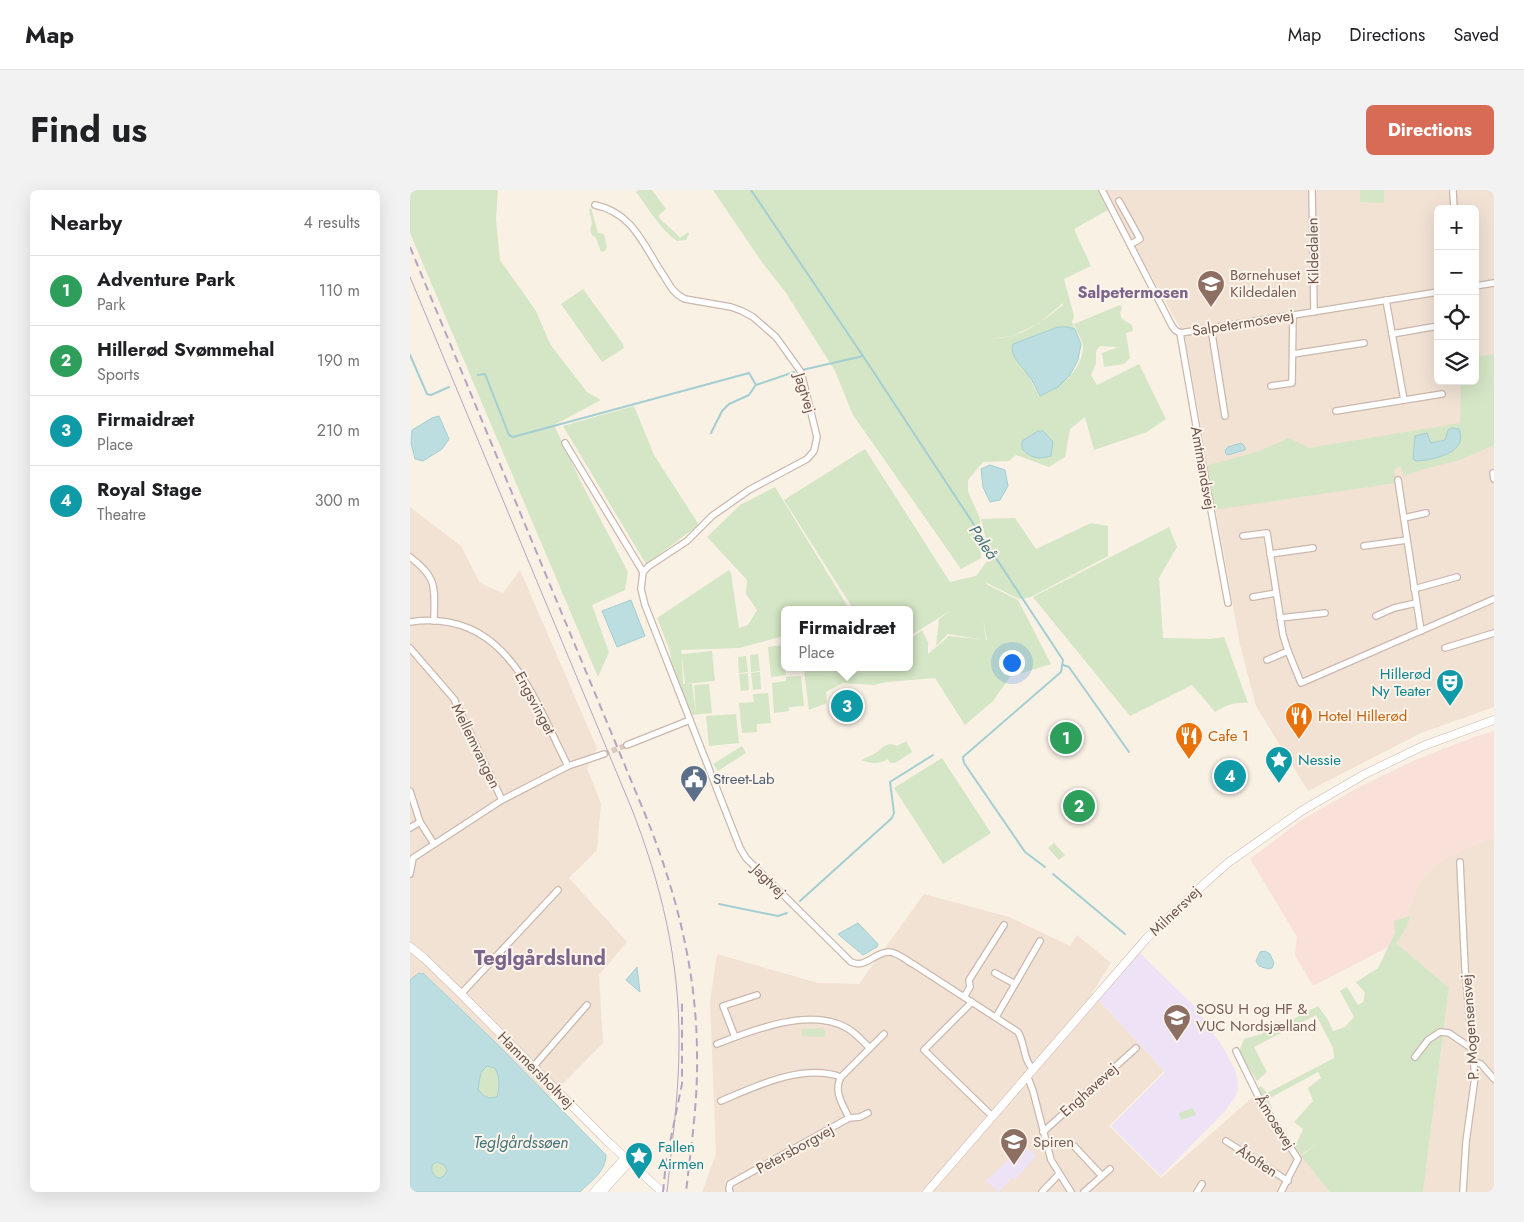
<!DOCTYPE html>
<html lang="en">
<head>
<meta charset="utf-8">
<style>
	body { margin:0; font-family:Jost,sans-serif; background:#f2f2f2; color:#202124 }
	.controls { position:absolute; right:15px; top:15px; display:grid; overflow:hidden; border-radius:8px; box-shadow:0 5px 20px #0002 }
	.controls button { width:45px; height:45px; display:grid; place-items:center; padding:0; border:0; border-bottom:1px solid #e0e0e0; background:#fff; color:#202124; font:25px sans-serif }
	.you { position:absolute; left:601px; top:472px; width:18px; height:18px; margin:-12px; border:4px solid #fff; border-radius:50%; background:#1a73e8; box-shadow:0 0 0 8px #1a73e833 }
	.badge { display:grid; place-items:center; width:32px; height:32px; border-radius:50%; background:#d86b56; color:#fff; font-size:16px; font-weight:700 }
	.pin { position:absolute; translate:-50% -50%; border:2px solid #fff; box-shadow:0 1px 5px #0006 }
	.popup { position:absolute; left:371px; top:416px; width:132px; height:65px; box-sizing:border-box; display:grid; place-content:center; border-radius:8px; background:#fff; filter:drop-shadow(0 1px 4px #0005); font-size:16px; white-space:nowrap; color:#757577 }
	.popup b { font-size:19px; color:#202124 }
	.popup::after { content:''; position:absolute; left:50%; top:100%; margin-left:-10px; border:10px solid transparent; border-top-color:#fff }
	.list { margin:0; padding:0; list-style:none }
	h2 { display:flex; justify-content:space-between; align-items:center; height:65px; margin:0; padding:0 20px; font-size:21px }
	h2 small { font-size:16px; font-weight:400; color:#757577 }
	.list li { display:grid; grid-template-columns:32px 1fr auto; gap:15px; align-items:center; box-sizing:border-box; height:70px; padding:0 20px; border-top:1px solid #e0e0e0 }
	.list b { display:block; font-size:19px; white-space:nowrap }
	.list p { margin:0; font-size:16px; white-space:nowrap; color:#757577 }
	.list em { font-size:16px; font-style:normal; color:#757577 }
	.icon { flex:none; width:28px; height:28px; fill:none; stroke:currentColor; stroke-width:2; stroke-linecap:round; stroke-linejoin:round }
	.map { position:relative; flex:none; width:1084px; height:1002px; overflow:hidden; border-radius:8px }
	header { display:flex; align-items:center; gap:30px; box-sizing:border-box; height:70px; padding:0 25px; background:#fff; border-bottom:1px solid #e0e0e0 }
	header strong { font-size:24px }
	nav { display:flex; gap:28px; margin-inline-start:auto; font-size:18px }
	.intro { display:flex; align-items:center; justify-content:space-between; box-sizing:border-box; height:120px; padding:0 30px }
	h1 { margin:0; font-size:35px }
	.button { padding:12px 22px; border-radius:8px; background:#d86b56; color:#fff; font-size:18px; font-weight:700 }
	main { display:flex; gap:30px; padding:0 30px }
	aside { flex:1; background:#fff; border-radius:8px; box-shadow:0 5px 20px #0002 }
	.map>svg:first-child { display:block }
</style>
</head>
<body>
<header>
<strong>Map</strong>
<nav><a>Map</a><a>Directions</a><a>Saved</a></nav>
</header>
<div class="intro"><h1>Find us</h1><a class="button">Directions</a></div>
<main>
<aside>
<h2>Nearby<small>4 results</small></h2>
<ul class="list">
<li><span class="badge" style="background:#2e9e5b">1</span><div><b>Adventure Park</b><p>Park</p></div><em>110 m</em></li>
<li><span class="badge" style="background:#2e9e5b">2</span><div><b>Hillerød Svømmehal</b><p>Sports</p></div><em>190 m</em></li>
<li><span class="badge" style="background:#0f9aa8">3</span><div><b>Firmaidræt</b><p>Place</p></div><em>210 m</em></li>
<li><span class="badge" style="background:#0f9aa8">4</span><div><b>Royal Stage</b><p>Theatre</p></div><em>300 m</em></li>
</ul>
</aside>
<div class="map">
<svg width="1084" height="1002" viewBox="0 0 1084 1002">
	<rect width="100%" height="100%" fill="#faf1e5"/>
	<g fill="#f1e2d4" fill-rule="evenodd">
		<path d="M694,0H1084V517L1011,543L898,601L846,516L830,455L775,147ZM1028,19H1065V191H1028Z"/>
		<polygon points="0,317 51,356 70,393 93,403 110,380 187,558 177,578 191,614 187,660 159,688 217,752 189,785 193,853 139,908 83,849 14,784 9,783 0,790"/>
		<polygon points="1082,648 1084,654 1084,1002 1013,1002 1039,799 986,753 1008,694 1029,672 1053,659"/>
		<polygon points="514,704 599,727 660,756 667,745 701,773 682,803 754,881 699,936 751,988 845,905 920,1002 292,1002 306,964 300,812 307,764 408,793 449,794"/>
	</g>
	<polygon fill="#f9e1da" points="1084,541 1084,654 1082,648 1053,659 1029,673 1008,694 986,753 903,796 885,765 887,747 840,669 890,631 947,598 1005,570 1064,547"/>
	<g fill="#eee2f6">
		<polygon points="729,762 784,816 814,859 825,880 828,892 828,900 825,907 815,921 751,986 701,936 755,882 688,809"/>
		<polygon points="614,955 626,966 605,990 602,988 589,1002 576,991"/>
	</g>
	<g fill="#d4e6c5" fill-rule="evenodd">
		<polygon points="0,0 88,0 86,29 90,70 126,121 140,154 177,202 191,210 144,235 172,294 218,382 215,400 182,415 199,462 188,487 0,43"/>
		<path d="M229,0H242L256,19L248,26C255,35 263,39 270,48L278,42L279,44L276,50L267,51C251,40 238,18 226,2Z"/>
		<path d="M303,0H688L698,20L664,39L681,76L654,89L664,126L662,132L665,139L658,137L606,170L617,184L629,206C649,199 674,179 673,155C672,149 666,140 664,134L710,115L712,118L710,123L712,129L722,135L723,141L716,143L720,168L714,174L694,177L692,163L706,158V157L690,156L686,161V173L681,185L687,195L729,174L756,229L737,242L684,260L675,227L660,239L655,267L639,277L606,265L599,271L573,272L558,290V301L570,329L571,368L551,379L443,225L425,181L376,103L351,71ZM653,113V115C629,134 610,149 578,149L601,146L628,134Z"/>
		<polygon points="950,0 974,0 974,13 950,12"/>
		<polygon points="181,18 188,43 194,44 197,57 195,61 191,62 186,48 182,45 180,41 182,33 179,20"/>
		<polygon points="173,99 213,154 214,158 192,172 151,114"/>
		<polygon points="1084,164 1084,255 1047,271 1017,278 994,286 991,276 984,279 986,293 803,320 795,276 847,262 879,248 899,258 1050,233 1051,191 1065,191 1065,167"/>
		<polygon points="224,216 244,265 289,335 236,374 153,236"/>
		<polygon points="455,259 540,392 566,386 580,367 571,329 605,328 626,359 681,333 698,336 698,366 621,407 609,409 577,393 576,394 608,410 641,474 600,487 583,511 555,535 525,488 477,492 464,495 433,493 416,502 417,513 399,520 394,481 392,477 500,477 500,449 512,440 518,452 518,464 539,446 577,450 573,428 576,450 538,444 526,456 529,429 543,419 500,446 500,420 444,420 374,310"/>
		<polygon points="365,297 440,420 374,420 374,446 329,458 271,460 272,464 302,461 305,491 275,494 272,466 273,494 282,494 286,524 284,495 299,494 302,523 281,525 262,476 260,461 247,428 319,380 321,383 329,438 338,435 347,420 336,404 337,390 297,347 330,315"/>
		<path d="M759,337L767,357L749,388L753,448L799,449L814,447L838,513C824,512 817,515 805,522L782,495L720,526L623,407Z"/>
		<polygon points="373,455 376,485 361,487 358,457"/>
		<polygon points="348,464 350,481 341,482 340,465"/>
		<polygon points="336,466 338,482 329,483 328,467"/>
		<polygon points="350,482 351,499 343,500 341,483"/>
		<polygon points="338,483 339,500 331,501 329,484"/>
		<polygon points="391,486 394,516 379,517 379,521 364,523 362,493 376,491 376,487"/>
		<polygon points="358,503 361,533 347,534 347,542 332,543 329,513 344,512 343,504"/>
		<polygon points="326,524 329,553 299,556 296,526"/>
		<path d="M496,551L502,562L485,573H480L478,569C469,575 459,573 451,570C454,568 459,567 462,565C471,561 475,550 487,556Z"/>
		<polygon points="332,556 336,563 322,572 319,568 322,572 308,581 303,574"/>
		<polygon points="532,568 581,643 533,674 484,598"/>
		<polygon points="644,653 655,665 649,670 638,658"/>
		<path d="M1000,726V728L993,743L986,753L1039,798L1013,1002H920L891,966L909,952L891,965L885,957L893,939L884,932L903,911L898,898L911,888L908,882L858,909L862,918L860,921L848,898L851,896L857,903L924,868L923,858L906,825L844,857L857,882L847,891L829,862L834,849L852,844C859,833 862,829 876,833L908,816L918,830L923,841L935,837L944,827L930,801L937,797L948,815L953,812L955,803L946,792L968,778L985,743L984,731Z"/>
		<polygon points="412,838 416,841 414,847 392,846 392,839"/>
		<path d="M77,876L85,878C90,888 90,895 87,907L79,908L73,905L68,899L71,882Z"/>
		<polygon points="783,918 786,925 771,930 769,923"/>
		<path d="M27,972L34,975L37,980L35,985L30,988C24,986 22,981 22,975Z"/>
	</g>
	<g fill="#bcdee1" stroke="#a3ced2" fill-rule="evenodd">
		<path d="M648,137H658L665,139L671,154L668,170L660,185L648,197L630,206C626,199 623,191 618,185C612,175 599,167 603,154Z"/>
		<polygon points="29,226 39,249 32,259 13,271 5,269 1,253 2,240 22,228"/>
		<path d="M1042,238L1049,239C1059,263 1023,270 1006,271L1003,269L1005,246L1017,243L1021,253L1035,250L1038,240Z"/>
		<path d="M628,241H633L643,252L641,266C626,269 623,269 612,259V251Z"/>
		<polygon points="831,253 835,257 835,260 818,265 816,264 815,260 818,257"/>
		<polygon points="580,275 595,280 598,296 590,310 580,312 573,297 571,279"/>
		<polygon points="221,410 235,446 207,457 192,421"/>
		<polygon points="448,733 468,754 467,757 453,765 428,744"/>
		<polygon points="855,761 860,764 864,773 862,778 858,779 849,776 846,771 850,762"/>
		<polygon points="227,777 230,802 216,790"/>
		<path d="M9,783L14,784L83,850L196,965C196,981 181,991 170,1002H0V790ZM77,876L85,878C90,888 90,896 87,907L79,908L73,905L68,899L71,882ZM27,972L34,975L37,980L35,985L30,988L26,987L22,981V975Z"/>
	</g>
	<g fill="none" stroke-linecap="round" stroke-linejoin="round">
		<g stroke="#a3ced2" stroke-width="2">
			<polyline points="341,0 453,166 653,470 651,482 553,567 554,573 615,662 635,677"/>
			<polyline points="0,165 17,204 21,205 39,197"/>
			<polyline points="392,180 453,166"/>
			<polyline points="68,185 75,184 99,245 103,247 339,183 346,195 384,182"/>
			<polyline points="301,243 312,221 319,214 339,205 345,196"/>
			<polyline points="653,475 659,477 719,562"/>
			<polyline points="643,684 715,744"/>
			<polyline points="390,711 482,628 484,623 480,592 523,565"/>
			<polyline points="309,714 368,726 377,723"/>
		</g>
		<polyline stroke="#d8cabf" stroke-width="5.5" stroke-dasharray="5.5 3" stroke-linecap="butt" points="194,564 217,555"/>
		<defs>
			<g id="street">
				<polyline points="692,0 762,136 765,140 770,143 1028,102"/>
				<polyline points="902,0 904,122"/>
				<polyline points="1043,1 1044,19"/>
				<polyline points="709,11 730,49 721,54"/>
				<path d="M185,15C224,23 234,57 254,86C260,96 264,104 275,109L321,117L332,121L343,127L366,147L391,182L407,247L404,261L397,269L339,300L302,326L277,351L239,376L233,382"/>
				<polyline points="1065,96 1084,93"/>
				<polyline points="976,110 994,210"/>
				<polyline points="801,138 815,226"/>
				<polyline points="770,143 797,298 818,413"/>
				<polyline points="982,144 1028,136"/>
				<polyline points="883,164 954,153"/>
				<polyline points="861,196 882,193 883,125"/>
				<polyline points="926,221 1032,204"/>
				<path d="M155,253L233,382L231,399L235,415L330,658L336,668L441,772C456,779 464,762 479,762C486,762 495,769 501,773"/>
				<polyline points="1083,283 1084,289"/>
				<polyline points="988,290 1011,441"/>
				<polyline points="994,328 1016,323"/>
				<polyline points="833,346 857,343 873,445 878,461 891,493 1084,409"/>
				<polyline points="954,356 997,350"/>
				<polyline points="860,364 903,358"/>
				<path d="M0,367C29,389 24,398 24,431"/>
				<polyline points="1004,399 1047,387"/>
				<polyline points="843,407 866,403"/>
				<polyline points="966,426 984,418 1006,413"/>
				<polyline points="870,428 915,423"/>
				<path d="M0,432C97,418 123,508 158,576"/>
				<polyline points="0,458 44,509 92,610"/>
				<polyline points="1035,458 1084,443"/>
				<polyline points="857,470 878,461"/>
				<polyline points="217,555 280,530"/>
				<polyline points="0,601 10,632 24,654"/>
				<polyline points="0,638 10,632"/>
				<polyline points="1050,672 1055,779 1065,887 1056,952 1053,1002"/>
				<polyline points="0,684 3,668 92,610 158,576 194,564"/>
				<path d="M503,774L608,842C615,853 613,870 623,879"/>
				<polyline points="585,783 605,794"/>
				<polyline points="51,804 148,700"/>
				<polyline points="554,807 560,797 559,790 594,735"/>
				<polyline points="562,812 514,860 582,926"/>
				<polyline points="586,827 630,751"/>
				<polyline points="325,847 313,816 347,805"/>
				<path d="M307,854C343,840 400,817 437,838C446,843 453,852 460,858"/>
				<polyline points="826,861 851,912 888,969 871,1002"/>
				<polyline points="1005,867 1018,850 1030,842 1039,843 1064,860"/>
				<polyline points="1065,872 1071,874 1084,889"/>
				<polyline points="123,877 177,815"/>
				<polyline points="617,885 623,901 641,970 661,1002"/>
				<path d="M311,911C346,896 393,873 431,887"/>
				<path d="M439,928C433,915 423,901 431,887L474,844"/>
				<polyline points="633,942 726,858"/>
				<polyline points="816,951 878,991"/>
				<polyline points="664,956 692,986"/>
				<polyline points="320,1002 319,999 320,994 439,928 450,927 458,923"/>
				<polyline points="632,1002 649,984"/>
				<polyline points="674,1002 700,979"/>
				<polyline points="787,1002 792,994"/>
			</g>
			<g id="secondary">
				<polyline points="0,757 14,768 51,804 196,950 252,1002"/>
				<polyline points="184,1002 215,968"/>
				<polyline points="192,1002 219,972"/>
				<polyline points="517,1002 736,749 794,694 819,672 893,620 955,584 1013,556 1084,530"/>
			</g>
		</defs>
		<use href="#street" stroke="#cab8ad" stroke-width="8"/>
		<use href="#secondary" stroke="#cfbaad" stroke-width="9"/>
		<use href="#street" stroke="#fff" stroke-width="5.5"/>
		<use href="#secondary" stroke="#fff" stroke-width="8"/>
		<path stroke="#b3a5c2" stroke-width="1" d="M0,87L221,617C251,693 270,772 269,854C269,904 262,953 257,1002"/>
		<g stroke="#b3a5c2" stroke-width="2" stroke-dasharray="8 5" stroke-linecap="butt">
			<path d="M0,57L235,624C266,701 287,782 287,865C288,911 281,957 276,1002"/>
			<polyline points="253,1002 256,972 272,894 272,810"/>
		</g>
	</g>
	<defs>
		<symbol id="school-pin" viewBox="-11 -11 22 30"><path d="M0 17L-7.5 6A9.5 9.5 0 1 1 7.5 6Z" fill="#8d6e63" stroke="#fdf5eb"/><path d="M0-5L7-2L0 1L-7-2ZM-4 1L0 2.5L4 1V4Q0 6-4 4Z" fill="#fff"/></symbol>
		<symbol id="theatre-pin" viewBox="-11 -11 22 30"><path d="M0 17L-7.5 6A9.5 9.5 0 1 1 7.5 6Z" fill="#0f9aa8" stroke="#fdf5eb"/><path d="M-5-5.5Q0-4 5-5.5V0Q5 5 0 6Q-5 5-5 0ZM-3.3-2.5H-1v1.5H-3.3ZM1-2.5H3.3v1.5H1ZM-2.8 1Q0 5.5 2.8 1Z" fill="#fff"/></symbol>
		<symbol id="restaurant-pin" viewBox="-11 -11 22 30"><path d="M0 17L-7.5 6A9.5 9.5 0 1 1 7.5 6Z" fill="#e8710a" stroke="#fdf5eb"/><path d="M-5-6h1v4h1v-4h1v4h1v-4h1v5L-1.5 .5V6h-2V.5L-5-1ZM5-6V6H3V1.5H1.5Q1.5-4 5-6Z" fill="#fff"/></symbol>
		<symbol id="sight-pin" viewBox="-11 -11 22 30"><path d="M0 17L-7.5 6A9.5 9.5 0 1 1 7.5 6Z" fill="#0f9aa8" stroke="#fdf5eb"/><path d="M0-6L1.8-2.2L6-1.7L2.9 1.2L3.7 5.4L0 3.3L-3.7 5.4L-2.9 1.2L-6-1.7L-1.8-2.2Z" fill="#fff"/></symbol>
		<symbol id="civic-pin" viewBox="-11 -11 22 30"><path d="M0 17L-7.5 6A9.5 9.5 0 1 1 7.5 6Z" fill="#5c6f8a" stroke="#fdf5eb"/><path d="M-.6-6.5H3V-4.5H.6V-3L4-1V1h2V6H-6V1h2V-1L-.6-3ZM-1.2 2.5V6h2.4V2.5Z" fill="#fff"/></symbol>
	</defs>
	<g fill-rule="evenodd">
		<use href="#school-pin" x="785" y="78" width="32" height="43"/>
		<use href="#theatre-pin" x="1024" y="477" width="32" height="43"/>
		<use href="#restaurant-pin" x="873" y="510" width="32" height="43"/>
		<use href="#restaurant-pin" x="763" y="530" width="32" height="43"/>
		<use href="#sight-pin" x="853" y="554" width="32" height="43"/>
		<use href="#civic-pin" x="268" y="573" width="32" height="43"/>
		<use href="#school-pin" x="751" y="812" width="32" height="43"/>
		<use href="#school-pin" x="588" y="936" width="32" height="43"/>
		<use href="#sight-pin" x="213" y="950" width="32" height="43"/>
	</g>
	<g text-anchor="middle" stroke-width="4" stroke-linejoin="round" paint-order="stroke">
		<g font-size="15" fill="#70574d" stroke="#fdf5eb">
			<text transform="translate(903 61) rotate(-91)" y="5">Kildedalen</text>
			<text transform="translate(833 133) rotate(-9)" y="5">Salpetermosevej</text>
			<text transform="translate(395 203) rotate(73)" y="5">Jagtvej</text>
			<text transform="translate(793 278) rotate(80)" y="5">Amtmandsvej</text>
			<text transform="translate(125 513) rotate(62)" y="5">Engsvinget</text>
			<text transform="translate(66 556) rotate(64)" y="5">Mellemvangen</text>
			<text transform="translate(359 691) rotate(45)" y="5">Jagtvej</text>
			<text transform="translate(765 721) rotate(-44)" y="5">Milnersvej</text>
			<text transform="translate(1060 837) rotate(-94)" y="5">P. Mogensensvej</text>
			<text transform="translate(126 880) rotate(45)" y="5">Hammersholtvej</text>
			<text transform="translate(679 900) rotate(-42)" y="5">Enghavevej</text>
			<text transform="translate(865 932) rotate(58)" y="5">Åmosevej</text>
			<text transform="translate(385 959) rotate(-29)" y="5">Petersborgvej</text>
			<text transform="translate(847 971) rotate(33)" y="5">Åtoften</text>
		</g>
		<g font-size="15" fill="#785e54" stroke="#fdf5eb" text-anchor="start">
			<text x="820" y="90">Børnehuset<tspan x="820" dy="17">Kildedalen</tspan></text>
			<text x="786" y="824">SOSU H og HF &amp;<tspan x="786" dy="17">VUC Nordsjælland</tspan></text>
			<text x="623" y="957">Spiren</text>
		</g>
		<g font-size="15" fill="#0d838f" stroke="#fdf5eb" text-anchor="start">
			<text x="1021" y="489" text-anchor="end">Hillerød<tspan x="1021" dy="17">Ny Teater</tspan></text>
			<text x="888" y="575">Nessie</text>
			<text x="248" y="962">Fallen<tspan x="248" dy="17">Airmen</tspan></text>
		</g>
		<g font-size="15" fill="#c56008" stroke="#fdf5eb" text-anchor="start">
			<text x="908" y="531">Hotel Hillerød</text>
			<text x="798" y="551">Cafe 1</text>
		</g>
		<g font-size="15" fill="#4e5e75" stroke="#fdf5eb" text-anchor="start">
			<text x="303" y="594">Street-Lab</text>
		</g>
		<g font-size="16" font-weight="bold" fill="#7c658c" stroke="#fdf5eb">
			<text x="723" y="108">Salpetermosen</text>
		</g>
		<g font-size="16" font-style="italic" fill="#46757b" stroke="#fdf5eb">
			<text transform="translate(574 352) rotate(56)" y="6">Pøleå</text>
			<text x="111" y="958">Teglgårdssøen</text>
		</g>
		<g font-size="20" font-weight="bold" fill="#7c658c" stroke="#fdf5eb">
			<text x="130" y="775">Teglgårdslund</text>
		</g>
	</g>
</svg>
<div class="controls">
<button>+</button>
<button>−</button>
<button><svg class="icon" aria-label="locate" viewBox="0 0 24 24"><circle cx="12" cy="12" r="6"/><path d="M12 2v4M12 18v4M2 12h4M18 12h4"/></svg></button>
<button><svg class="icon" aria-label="layers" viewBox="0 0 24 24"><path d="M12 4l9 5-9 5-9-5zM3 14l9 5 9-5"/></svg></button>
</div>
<div class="you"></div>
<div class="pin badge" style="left:656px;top:548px;background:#2e9e5b">1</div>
<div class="pin badge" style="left:669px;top:616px;background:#2e9e5b">2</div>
<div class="pin badge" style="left:437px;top:516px;background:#0f9aa8">3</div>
<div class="popup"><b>Firmaidræt</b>Place</div>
<div class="pin badge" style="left:820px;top:586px;background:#0f9aa8">4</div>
</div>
</main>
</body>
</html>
